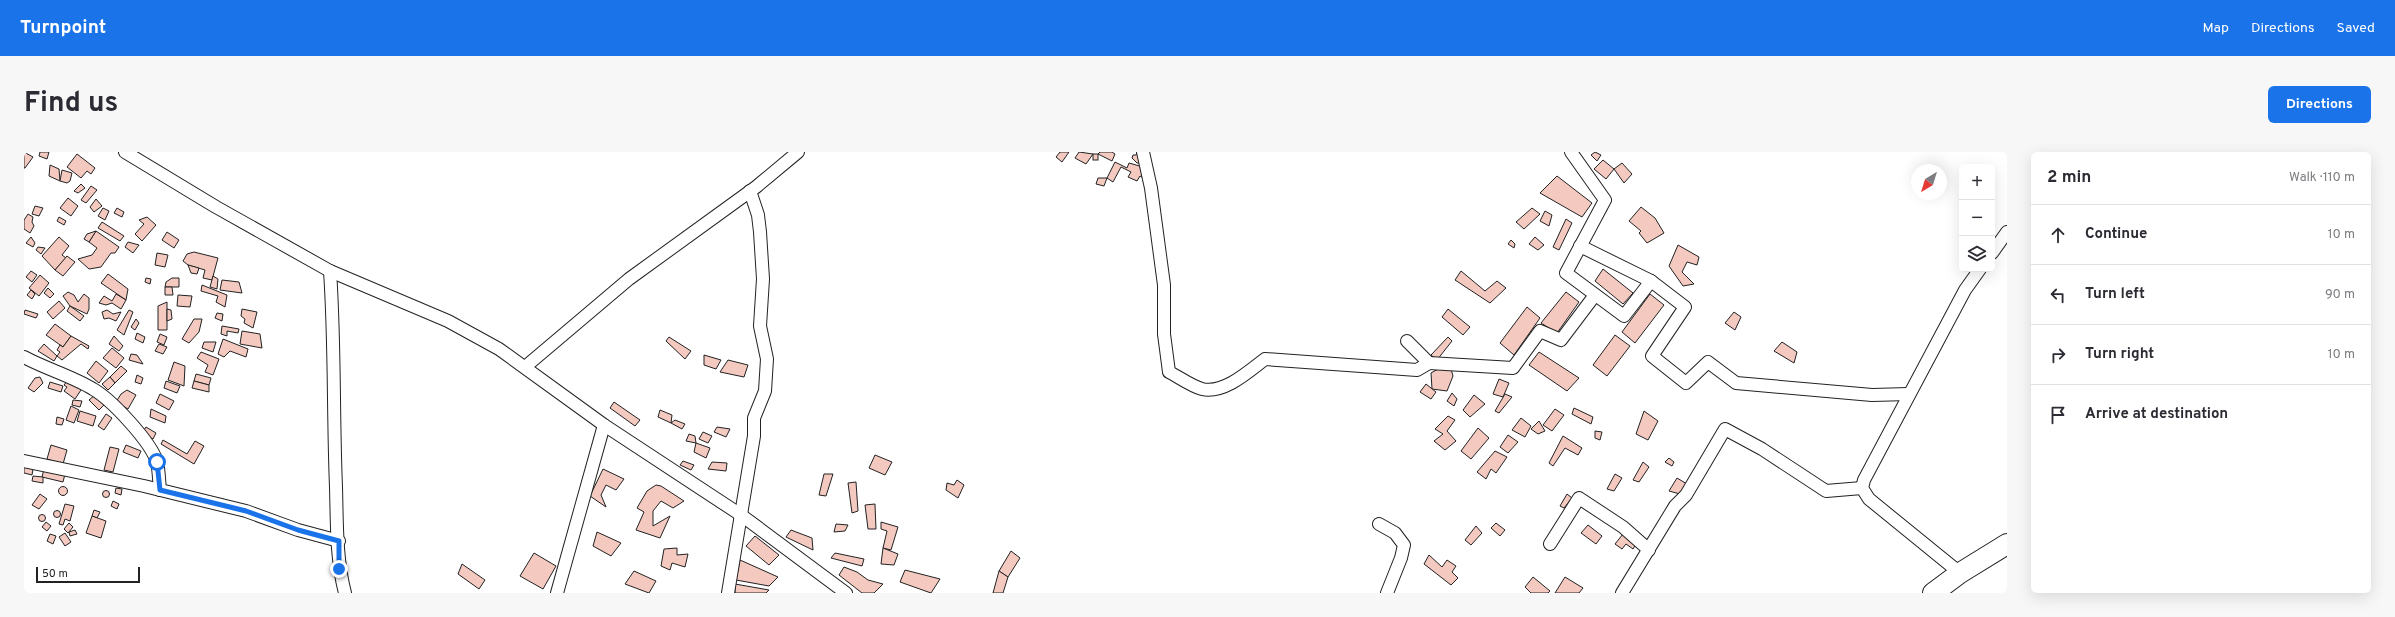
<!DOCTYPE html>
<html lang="en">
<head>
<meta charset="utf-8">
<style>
	body { margin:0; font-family:Overpass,sans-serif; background:#f7f7f7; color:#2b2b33 }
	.controls { position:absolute; right:12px; top:12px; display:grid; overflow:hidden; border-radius:6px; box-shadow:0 4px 16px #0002 }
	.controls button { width:36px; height:36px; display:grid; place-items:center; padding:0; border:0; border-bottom:1px solid #e1e1e2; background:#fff; color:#2b2b33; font:20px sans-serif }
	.compass { position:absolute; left:1887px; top:12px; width:36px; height:36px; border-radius:50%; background:#fff; box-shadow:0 4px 16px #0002; rotate:218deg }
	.scale { position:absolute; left:12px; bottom:10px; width:104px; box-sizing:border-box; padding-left:4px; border:2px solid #222; border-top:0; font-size:11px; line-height:14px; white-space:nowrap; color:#222; -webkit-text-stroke:3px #fff; paint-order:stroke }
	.stop { position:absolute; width:12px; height:12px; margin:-9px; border:3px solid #1a73e8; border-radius:50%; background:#fff }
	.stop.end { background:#1a73e8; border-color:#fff; box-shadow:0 1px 4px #0008 }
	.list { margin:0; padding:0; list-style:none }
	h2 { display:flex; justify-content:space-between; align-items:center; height:52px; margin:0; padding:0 16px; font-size:17px }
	h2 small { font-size:13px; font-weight:400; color:#7c7c81 }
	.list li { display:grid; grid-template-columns:26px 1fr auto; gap:12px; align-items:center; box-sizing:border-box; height:60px; padding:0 16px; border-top:1px solid #e1e1e2 }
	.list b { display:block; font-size:15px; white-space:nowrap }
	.list em { font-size:13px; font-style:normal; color:#7c7c81 }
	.icon { flex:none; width:22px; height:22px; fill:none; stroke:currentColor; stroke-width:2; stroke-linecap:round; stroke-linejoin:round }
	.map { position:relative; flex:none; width:1983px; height:441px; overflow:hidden; border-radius:6px }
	header { display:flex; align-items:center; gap:24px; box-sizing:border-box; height:56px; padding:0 20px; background:#1a73e8; color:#fff }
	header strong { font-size:19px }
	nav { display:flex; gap:22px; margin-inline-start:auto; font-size:14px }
	.intro { display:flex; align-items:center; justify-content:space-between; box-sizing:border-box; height:96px; padding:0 24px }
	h1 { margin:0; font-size:28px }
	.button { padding:10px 18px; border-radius:6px; background:#1a73e8; color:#fff; font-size:14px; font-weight:700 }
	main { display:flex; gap:24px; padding:0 24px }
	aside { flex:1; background:#fff; border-radius:6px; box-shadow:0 4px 16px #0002 }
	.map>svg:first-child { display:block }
</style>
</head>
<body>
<header>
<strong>Turnpoint</strong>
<nav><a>Map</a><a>Directions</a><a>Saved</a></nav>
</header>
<div class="intro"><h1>Find us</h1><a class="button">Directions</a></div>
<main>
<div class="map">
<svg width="1983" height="441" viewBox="0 0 1983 441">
	<rect width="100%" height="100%" fill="#fff"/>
	<g fill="#f3c9c0" stroke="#222">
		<polygon points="0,0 9,5 1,16 0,16"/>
		<polygon points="16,0 25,0 23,7 15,4"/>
		<polygon points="1036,0 1045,0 1038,10 1032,5"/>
		<polygon points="1055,0 1069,2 1062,12 1051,6"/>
		<polygon points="1076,0 1088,0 1091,2 1088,9 1074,2"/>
		<polygon points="1114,0 1118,11 1113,11 1108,6 1109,3 1112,3"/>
		<polygon points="1571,0 1577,3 1573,9 1567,3"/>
		<polygon points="53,2 71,16 67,22 63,19 57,26 43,15"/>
		<rect x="1069" y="2" width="5" height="6"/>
		<polygon points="1579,8 1590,17 1582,27 1570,17"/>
		<polygon points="1091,10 1103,16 1105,11 1119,15 1122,28 1116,24 1113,29 1104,25 1107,20 1097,15 1089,30 1083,26"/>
		<polygon points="1598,11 1608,22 1600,31 1590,17"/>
		<polygon points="26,13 35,17 36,29 25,24"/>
		<polygon points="38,18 48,21 46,29 43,31 36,29"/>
		<polygon points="1533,24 1568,51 1558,65 1516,41"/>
		<polygon points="1074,26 1083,26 1080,34 1072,32"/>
		<polygon points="57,32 61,36 54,41 50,39"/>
		<polygon points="67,34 73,38 62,51 57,48"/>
		<polygon points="44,46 54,54 47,64 36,56"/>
		<polygon points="72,47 78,54 70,60 66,55"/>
		<polygon points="11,54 19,56 15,64 8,62"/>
		<polygon points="1617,55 1631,66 1640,81 1623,91 1615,81 1617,79 1605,69"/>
		<polygon points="79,56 85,59 81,68 74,64"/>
		<polygon points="93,56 100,60 98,65 90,61"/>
		<polygon points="1508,56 1516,62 1500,77 1492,70"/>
		<polygon points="1521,59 1528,63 1525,74 1516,69"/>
		<polygon points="4,62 9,65 8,70 10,74 6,81 0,77 0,68"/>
		<polygon points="35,65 42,69 40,73 33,69"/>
		<polygon points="123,65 132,73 118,89 111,82 120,72 115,68"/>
		<polygon points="1542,67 1548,71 1535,98 1529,95"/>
		<polygon points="78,70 100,84 96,89 74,76"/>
		<polygon points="72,79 95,95 91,101 87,101 77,115 65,117 54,107 68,103 73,96 65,90"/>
		<polygon points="72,79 65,90 60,87 63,82"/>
		<polygon points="143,80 155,88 150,96 138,88"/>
		<polygon points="7,85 11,91 9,95 2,91"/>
		<polygon points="35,85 45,94 38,103 42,106 31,118 18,104"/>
		<polygon points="1511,85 1520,93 1514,98 1505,92"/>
		<polygon points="1487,88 1491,92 1490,96 1484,92"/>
		<polygon points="104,90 115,93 109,101 101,95"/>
		<polygon points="1654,93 1675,105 1673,113 1663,110 1658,120 1670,132 1659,134 1645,114"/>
		<polygon points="14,95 21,96 17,102 12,98"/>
		<polygon points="170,100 194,106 188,128 179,126 181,118 164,113 159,109 163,102"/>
		<polygon points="133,101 144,103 141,115 131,113"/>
		<polygon points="43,104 51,110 39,124 31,118"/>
		<polygon points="164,113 175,116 173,122 167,121"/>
		<polygon points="1579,117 1609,141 1599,152 1571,129"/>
		<polygon points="7,119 13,123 8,130 2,125"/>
		<polygon points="1437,119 1461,139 1473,129 1482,136 1466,151 1431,128"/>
		<polygon points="84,122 104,137 102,148 77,131"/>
		<polygon points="16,123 25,131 15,144 5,136"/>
		<polygon points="189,124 194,127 193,137 186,135"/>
		<polygon points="122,126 127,127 126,132 121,130"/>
		<polygon points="148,126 155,126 155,135 141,135 142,130"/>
		<polygon points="198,128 215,130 218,141 196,138"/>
		<polygon points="178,133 203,143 201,155 192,150 194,144 177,139"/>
		<polygon points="141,135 148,135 149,143 141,143"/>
		<polygon points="24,136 30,142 26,146 20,141"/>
		<polygon points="7,138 11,142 8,147 3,143"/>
		<polygon points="44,140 50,143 54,150 60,142 65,146 65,157 63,162 46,154 39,144"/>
		<polygon points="1542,140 1555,150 1533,181 1517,171"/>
		<polygon points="92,142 102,148 97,157 88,151 82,153 75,151 80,144 88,149"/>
		<polygon points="1626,142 1640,153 1611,191 1598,180"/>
		<polygon points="154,143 168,144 166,155 153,154"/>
		<polygon points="35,149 41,156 29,167 23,160"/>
		<polygon points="143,150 143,178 134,178 134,154"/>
		<polygon points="46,154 60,164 56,169 43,159"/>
		<polygon points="1503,155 1516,166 1490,203 1476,191"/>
		<polygon points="143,157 147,158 148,167 143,169"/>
		<polygon points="218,157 233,160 229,176 220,171 221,167 217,164"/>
		<polygon points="1424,157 1446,175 1439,183 1418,165"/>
		<polygon points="1,158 14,162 12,166 0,162"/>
		<polygon points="83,158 89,162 97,160 92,169 85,166 80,167 78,160"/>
		<polygon points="105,158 109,160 100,183 93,178"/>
		<polygon points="1710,160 1717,165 1711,178 1701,171"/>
		<polygon points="193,161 199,162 198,169 191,166"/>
		<polygon points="112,167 115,171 111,178 107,175"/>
		<polygon points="170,167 178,167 175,180 165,191 158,187"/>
		<polygon points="31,172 47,184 39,195 22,183"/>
		<polygon points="198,174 215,177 214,181 203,179 203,184 197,182"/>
		<polygon points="218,179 236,182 238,196 216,192"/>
		<polygon points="113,181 121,185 119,191 111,187"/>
		<polygon points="136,182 143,185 140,193 133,190"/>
		<polygon points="1591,183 1606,194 1583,224 1569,213"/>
		<polygon points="47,184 65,194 64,197 57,192 38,208 33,204 36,200 33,198 36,193 39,195"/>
		<polygon points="90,184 99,194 95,199 85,192"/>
		<polygon points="645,185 667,199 661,207 642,189"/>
		<polygon points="1424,185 1428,189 1413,208 1407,203"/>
		<polygon points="199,187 224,197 222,205 206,199 200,205 194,202"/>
		<polygon points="180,190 192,190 189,200 178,196"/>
		<polygon points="1758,190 1773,200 1770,211 1750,199"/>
		<polygon points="20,192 33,204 30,209 14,199"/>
		<polygon points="135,192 143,195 139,202 131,199"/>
		<polygon points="88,196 100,206 92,216 79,206"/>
		<polygon points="177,200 195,207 189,223 181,220 184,213 173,206"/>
		<polygon points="1515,200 1555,226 1543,239 1505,213"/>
		<polygon points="107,202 113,203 119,212 105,208"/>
		<polygon points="680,203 697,208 692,217 680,213"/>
		<polygon points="1432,207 1427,217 1429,224 1423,239 1408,237 1407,221"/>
		<polygon points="704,208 724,213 720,225 696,220"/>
		<polygon points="72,209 84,219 75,231 63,221"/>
		<polygon points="150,210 161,214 160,234 144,228"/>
		<polygon points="97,214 103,219 91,231 86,225"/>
		<polygon points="172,222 187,226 185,233 170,229"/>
		<polygon points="113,223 119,226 117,232 111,230"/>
		<polygon points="16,225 19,231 10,240 4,236 11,226"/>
		<polygon points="86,225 91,231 84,238 78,232"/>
		<polygon points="1475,227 1485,231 1479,245 1469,242"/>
		<polygon points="43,229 59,235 51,247 40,239 43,235 40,233"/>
		<polygon points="142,229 156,234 153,241 140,236"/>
		<polygon points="170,229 185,233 185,240 168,236"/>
		<polygon points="26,230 39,234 37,240 24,236"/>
		<polygon points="1402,232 1412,240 1407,247 1396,240"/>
		<polygon points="103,238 112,243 104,257 92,250 97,242"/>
		<polygon points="1428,241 1433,247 1430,254 1423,249"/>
		<polygon points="136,242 150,249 145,258 132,251"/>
		<polygon points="1481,242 1488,245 1475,261 1471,259"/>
		<polygon points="71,243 80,253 75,258 65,248"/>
		<polygon points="1450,243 1461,252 1446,265 1439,258"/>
		<polygon points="49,248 58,249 56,255 48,253"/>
		<polygon points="590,250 616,268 611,274 586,256"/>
		<polygon points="47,254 55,258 50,271 42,268"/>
		<polygon points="1550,256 1569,265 1567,272 1548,262"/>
		<polygon points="127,257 142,264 141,271 126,265"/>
		<polygon points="1531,257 1540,263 1528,279 1519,273"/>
		<polygon points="636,258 648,263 647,271 634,265"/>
		<polygon points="56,259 72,264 69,274 53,269"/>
		<polygon points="1620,259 1634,269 1624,288 1612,282"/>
		<polygon points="82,262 88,266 80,278 74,274"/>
		<polygon points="1424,264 1431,268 1423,279 1432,289 1421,298 1410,289 1419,282 1411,277"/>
		<polygon points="33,265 40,267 38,273 32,272"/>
		<polygon points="1497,266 1507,274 1501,285 1488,278"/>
		<polygon points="651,268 661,272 658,277 647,271"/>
		<polygon points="1515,269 1521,279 1514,282 1507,277"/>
		<polygon points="122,275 132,281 129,287 118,281"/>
		<polygon points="693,275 706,277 702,285 690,280"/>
		<polygon points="1454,276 1465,286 1447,307 1437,299"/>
		<polygon points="1571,279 1578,280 1576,288 1571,286"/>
		<polygon points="679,280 688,284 684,291 675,287"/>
		<polygon points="665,282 671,284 672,291 662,289"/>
		<polygon points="1484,283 1494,290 1484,301 1476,295"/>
		<polygon points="1539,284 1558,296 1554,303 1541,296 1529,314 1525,311"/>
		<polygon points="139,288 163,302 171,289 180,294 170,312 137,292"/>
		<polygon points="672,291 686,296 682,306 670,300"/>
		<polygon points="27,293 43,298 39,312 23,307"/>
		<polygon points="102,293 117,299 114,306 99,300"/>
		<polygon points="86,295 95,297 89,320 80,318"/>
		<polygon points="1471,299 1483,305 1472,321 1467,317 1462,327 1453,320"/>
		<polygon points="851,303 868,310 861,323 845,316"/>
		<polygon points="1645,306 1650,310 1648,314 1641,310"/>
		<polygon points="659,309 670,313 667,318 656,313"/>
		<polygon points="688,310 703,311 702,319 684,317"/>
		<polygon points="1619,310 1625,315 1615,330 1609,328"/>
		<polygon points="0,315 9,317 8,323 0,321"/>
		<polygon points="20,317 41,322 39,330 18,325"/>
		<polygon points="579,317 600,327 592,338 582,333 577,343 582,355 566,344"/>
		<polygon points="800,322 809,322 802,344 795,343"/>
		<polygon points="1591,322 1598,326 1590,339 1583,337"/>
		<polygon points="9,324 19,325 19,331 8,329"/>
		<polygon points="1653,326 1663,332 1656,342 1645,339"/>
		<polygon points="933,328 940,333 934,346 922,338 923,331 930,333"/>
		<polygon points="832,330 834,359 828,361 824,331"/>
		<polygon points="632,333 637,334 660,349 649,356 637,349 629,359 629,374 646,364 636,386 612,378 620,360 613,356 623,339"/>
		<circle cx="39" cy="339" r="4.5"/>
		<polygon points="92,336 98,337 97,343 91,341"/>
		<circle cx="82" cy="342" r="3.5"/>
		<polygon points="16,342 23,347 15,357 8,353"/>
		<polygon points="1543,342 1548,346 1540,356 1536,354"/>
		<polygon points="89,349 95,352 93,357 87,354"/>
		<polygon points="41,352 50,354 46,369 41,367 39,373 35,372"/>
		<polygon points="851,352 852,377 844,377 841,353"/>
		<polygon points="70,358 76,360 73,366 68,364"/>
		<circle cx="33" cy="362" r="3.5"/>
		<circle cx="18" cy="366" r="3.5"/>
		<polygon points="68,364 82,369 77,386 62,381"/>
		<polygon points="22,370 27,374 23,379 18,375"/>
		<polygon points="857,370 874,375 867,398 859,396 863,379 857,377"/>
		<polygon points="45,371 49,375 44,381 40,377"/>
		<polygon points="1472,371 1481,378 1476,384 1467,376"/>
		<polygon points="812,372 824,373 821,379 810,380"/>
		<polygon points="1564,373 1578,384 1572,392 1557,381"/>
		<polygon points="1452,374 1458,381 1447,393 1441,388"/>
		<polygon points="51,378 53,382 46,384 45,380"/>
		<polygon points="767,378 788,386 789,398 762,385"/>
		<polygon points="573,380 597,391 587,404 569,394"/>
		<polygon points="41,381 47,390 41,394 35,385"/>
		<polygon points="26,382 32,384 29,392 23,389"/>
		<polygon points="1599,382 1612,392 1609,397 1602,392 1598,397 1591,392"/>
		<polygon points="731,384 755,403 745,413 722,394"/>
		<polygon points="653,396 653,403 664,402 661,415 648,411 646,418 637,414 640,397"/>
		<polygon points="859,396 874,402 870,413 857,412"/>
		<polygon points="987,399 996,406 984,425 975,419"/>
		<polygon points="510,401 532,414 519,437 496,424"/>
		<polygon points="811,401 840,407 838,414 807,406"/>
		<polygon points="1405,403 1418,415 1423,408 1432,414 1428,420 1434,426 1427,433 1400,412"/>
		<polygon points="716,408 754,425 745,434 712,428"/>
		<polygon points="438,412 461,428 455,437 434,422"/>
		<polygon points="820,415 833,420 844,428 859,432 850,441 838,441 815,423"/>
		<polygon points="881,418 916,427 907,441 876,430"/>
		<polygon points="610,419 632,429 625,441 601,432"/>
		<polygon points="975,419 984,425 979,441 969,441"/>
		<polygon points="1509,425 1526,439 1524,441 1507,441 1501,435"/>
		<polygon points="1541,425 1559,436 1555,441 1531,441"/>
		<polygon points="711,432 745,438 742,441 711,441"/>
	</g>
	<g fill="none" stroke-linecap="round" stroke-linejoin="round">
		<defs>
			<g id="minor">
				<polyline points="101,0 192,55 306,119 424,169 475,197 580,273 717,363 822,441"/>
				<path d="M1119,0L1127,36L1140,133V182L1145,220C1155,225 1167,234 1178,237C1200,242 1224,220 1241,207L1393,218L1405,211"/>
				<polyline points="1547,0 1581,48 1542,121 1600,164 1627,129 1661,155 1628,204 1662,231 1684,210 1712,231 1848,243 1885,242"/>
				<polyline points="1556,94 1627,129"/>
				<polyline points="1968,101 1983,80"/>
				<path d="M306,119C311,191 309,263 312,335C313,370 312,407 321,441"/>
				<polyline points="1383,189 1405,211 1489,216 1516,179 1537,188 1571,143"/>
				<path d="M0,205C22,217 48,224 69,237C88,248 127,290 133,310C135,319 135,329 136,338"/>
				<polyline points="501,215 605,127 732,35 774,0"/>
				<polyline points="0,309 120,334 222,359 274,378 315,389"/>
				<polyline points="1355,372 1371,381 1380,393 1377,406 1363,441"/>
				<polyline points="1526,392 1555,346 1599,375 1625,398"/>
				<polyline points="1936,421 1845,347 1838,336 1840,328 1941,138 1956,117"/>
				<polyline points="533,441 580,273"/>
				<polyline points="704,441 730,284 730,266 741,239 743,207 736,174 739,127 736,80 734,63 726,39"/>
				<polyline points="1598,441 1651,354 1662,343 1701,277 1738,297 1802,339 1838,336"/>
			</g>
			<polyline id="primary" points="1909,441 1936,421 1983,392"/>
		</defs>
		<use href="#minor" stroke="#222" stroke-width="14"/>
		<use href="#primary" stroke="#222" stroke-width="22"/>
		<use href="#minor" stroke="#fff" stroke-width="12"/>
		<use href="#primary" stroke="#fff" stroke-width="20"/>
	</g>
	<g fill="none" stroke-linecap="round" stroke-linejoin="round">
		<polyline stroke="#1a73e8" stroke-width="5" points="133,310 136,338 222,359 274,378 315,389 315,417"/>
	</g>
</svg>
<div class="controls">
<button>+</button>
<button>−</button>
<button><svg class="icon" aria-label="layers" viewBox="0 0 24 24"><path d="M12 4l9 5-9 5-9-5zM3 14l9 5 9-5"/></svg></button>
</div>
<svg class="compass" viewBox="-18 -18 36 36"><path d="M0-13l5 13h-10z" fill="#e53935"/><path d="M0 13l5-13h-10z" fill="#7c7c81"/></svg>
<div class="scale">50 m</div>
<div class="stop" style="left:133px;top:310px"></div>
<div class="stop end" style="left:315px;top:417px"></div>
</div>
<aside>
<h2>2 min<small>Walk · 110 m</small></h2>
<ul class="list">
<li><svg class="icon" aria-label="ahead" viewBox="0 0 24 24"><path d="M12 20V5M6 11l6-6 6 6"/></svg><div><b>Continue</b></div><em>10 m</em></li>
<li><svg class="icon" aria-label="left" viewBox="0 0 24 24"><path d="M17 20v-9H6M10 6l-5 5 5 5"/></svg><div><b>Turn left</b></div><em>90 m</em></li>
<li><svg class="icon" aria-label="right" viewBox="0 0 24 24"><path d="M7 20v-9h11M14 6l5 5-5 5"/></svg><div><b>Turn right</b></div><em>10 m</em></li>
<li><svg class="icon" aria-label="arrive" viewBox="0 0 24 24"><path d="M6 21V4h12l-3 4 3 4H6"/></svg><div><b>Arrive at destination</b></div></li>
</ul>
</aside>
</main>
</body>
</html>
